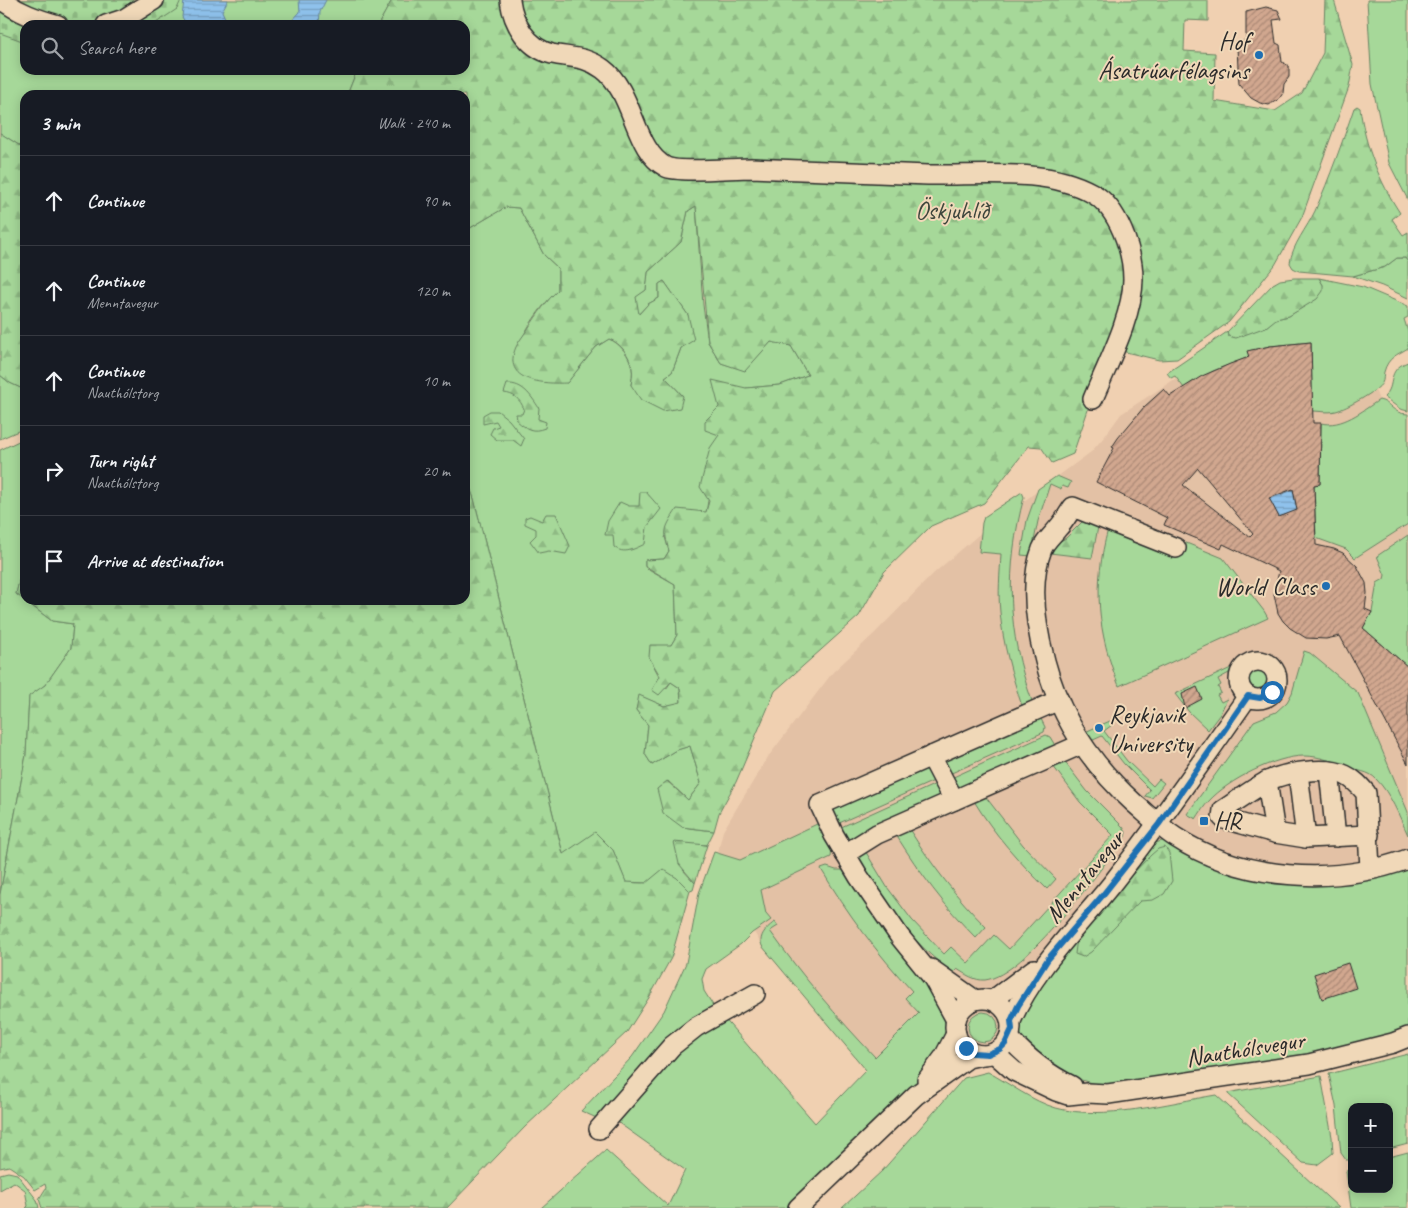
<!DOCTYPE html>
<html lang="en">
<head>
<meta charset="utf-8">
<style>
	body { margin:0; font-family:Caveat,sans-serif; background:#20242c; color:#f1f3f6 }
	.controls { position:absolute; right:15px; bottom:15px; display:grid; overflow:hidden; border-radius:10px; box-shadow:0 2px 12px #0003 }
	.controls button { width:45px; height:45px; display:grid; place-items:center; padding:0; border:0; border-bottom:1px solid #363941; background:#171b24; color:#f1f3f6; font:25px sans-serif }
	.stop { position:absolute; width:15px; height:15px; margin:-11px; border:4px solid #1f6fb2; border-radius:50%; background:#fff }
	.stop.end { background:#1f6fb2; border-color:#fff; box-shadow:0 1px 5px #0008 }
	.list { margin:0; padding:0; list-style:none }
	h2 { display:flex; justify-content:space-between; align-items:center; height:65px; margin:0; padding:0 20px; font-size:21px }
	h2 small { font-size:16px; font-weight:400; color:#9ea1a6 }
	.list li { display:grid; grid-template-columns:32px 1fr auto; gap:15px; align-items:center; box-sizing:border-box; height:90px; padding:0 20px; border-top:1px solid #363941 }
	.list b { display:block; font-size:19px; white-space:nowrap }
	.list p { margin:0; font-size:16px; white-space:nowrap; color:#9ea1a6 }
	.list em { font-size:16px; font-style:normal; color:#9ea1a6 }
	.icon { flex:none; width:28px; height:28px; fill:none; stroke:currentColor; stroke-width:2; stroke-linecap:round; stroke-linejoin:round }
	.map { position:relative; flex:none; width:1408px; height:1208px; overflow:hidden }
	.search { position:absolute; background:#171b24; box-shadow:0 2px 12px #0003; left:20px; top:20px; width:450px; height:55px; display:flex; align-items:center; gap:12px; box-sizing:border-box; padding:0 18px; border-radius:15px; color:#9ea1a6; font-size:19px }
	.panel { position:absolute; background:#171b24; box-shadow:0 2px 12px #0003; left:20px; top:90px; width:450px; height:515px; border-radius:15px }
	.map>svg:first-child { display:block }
</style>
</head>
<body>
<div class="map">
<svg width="1408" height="1208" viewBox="0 0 1408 1208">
	<defs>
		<pattern id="forest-firs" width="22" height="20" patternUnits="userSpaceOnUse" patternTransform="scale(1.25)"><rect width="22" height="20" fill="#a6d899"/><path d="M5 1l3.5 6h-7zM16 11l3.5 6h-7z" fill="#8fba84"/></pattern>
		<pattern id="cemetery-stones" width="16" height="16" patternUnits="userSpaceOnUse" patternTransform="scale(1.25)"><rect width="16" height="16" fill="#a6d899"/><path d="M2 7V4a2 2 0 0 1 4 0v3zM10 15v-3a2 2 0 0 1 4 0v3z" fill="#8fba84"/></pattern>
		<pattern id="water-rules" width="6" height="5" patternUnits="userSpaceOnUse" patternTransform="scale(1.25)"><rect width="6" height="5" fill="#8fc2ec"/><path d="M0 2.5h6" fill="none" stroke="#759ebf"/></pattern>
		<pattern id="building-hatch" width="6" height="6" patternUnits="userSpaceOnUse" patternTransform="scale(1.25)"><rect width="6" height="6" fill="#d1a78f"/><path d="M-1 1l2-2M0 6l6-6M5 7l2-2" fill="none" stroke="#aa8875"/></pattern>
	</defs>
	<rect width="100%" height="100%" fill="#f0d0b1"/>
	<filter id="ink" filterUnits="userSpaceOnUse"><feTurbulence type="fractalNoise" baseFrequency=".02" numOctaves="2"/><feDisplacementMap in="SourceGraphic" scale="10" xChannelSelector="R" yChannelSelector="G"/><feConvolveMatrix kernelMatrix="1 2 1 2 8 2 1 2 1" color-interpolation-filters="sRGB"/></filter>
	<g filter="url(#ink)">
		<polygon fill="#e3c1a5" points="1318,327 1341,410 1375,390 1379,400 1387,404 1397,412 1408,414 1408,1031 1005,1044 1000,1049 973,1053 966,1048 960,1042 956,1034 942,1023 866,1070 762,946 725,882 716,859 723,831 738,806 768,757 833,672 875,633 933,574 983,531 1091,452 1105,436 1121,414 1181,375"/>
		<g fill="#a6d899" stroke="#688262">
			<polygon points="0,0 392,0 378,25 25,25 25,70 357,70 347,95 25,95 25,149 0,133"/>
			<polygon points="1367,0 1408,0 1408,200 1389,163 1372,84"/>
			<path d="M696,206L703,305L708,342L721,363L745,370L771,342L791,346L808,375L780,385L746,388L719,407L705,421L719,435L706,513L665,537L669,551L664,559L645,560V567L675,584L677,635L671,645L649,657L666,689L671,682L680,688L681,703L664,706L640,696L636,710L648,725L645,754L652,765L677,750L690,746L701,783L688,800L668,781L657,789L682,827L714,831L707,845H699L683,870L695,883L693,890L690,891L677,878L646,883H626L613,850L563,854L474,499L465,474V231L506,207L519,208L544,255L558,268V290C539,308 519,337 513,362L567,383L596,347L609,339C620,343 630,356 632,368C633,373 632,380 631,385L683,396L665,377L672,372L681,348L688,315L664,281L659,284V298L648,304L638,315L635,297L646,290L648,272L681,242L688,211Z"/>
			<polygon points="1397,258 1405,258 1408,262 1408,298 1382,286 1353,276 1385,267"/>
			<path d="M1319,278L1363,287L1408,306V317L1404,319L1408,332V348C1397,355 1388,357 1384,372C1383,375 1384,380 1382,383C1378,391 1345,409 1336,411C1328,413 1320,411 1312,411L1311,342L1270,346L1248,351L1249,357L1213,371L1184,388L1175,376L1171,378L1167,373L1227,332L1228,336L1266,327L1275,319L1289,316L1316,299L1323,285Z"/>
			<path d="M1408,362V411L1400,409L1384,397C1397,385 1385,370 1408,362Z"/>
			<polygon points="0,375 10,383 25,390 25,428 0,439"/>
			<path d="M1379,400C1391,402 1392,414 1408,414V524L1355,558L1346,549L1316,538L1314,485L1320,484L1321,423C1342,428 1362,411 1379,400Z"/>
			<polygon points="25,438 25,536 20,540 25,547 25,564 23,565 16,594 52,621 73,624 71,648 45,685 29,697 26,755 0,894 0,450"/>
			<polygon points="1057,476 1071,482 1068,488 1062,486 1061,489 1050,484 1038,521 1031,556 1021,555 1027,520 1038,489"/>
			<path d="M1022,492L1024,497C1005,568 1007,632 1032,701L1022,706C1012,676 1003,644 1000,612C998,593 1000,574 1001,554L979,552L982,523L984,517Z"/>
			<path d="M1108,529L1177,558L1184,542L1223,558L1264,611L1268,618L1119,686C1097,632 1093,585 1108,529Z"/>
			<polygon points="1408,535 1408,667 1363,628 1372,612 1377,583 1384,579 1385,575 1377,556"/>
			<path d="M1304,651L1310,653L1358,693L1408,812V835C1399,816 1391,794 1376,779C1369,771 1357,771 1348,768C1333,762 1321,756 1304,756C1276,756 1228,780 1209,801C1204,806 1200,813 1196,819L1187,814L1254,721L1276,712L1287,702L1292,693Z"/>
			<polygon points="1231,668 1229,673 1218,679 1221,685 1218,687 1221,693 1217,695 1221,702 1227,699 1220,714 1208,730 1189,712 1175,694"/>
			<circle cx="1258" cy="680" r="10"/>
			<polygon points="1039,715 1045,727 1044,732 947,775 943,758"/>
			<polygon points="1110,721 1112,725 1104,731 1127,761 1153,786 1159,779 1164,783 1152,798 1145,796 1150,790 1124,764 1102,736 1091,741 1085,732"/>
			<polygon points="1046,735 1050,737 1056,747 960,791 949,779"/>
			<path d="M1064,761L1087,791L1123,827L1126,832L1125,837C1099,871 1026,975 985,980C975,981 965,974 957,969L953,973C909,941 884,902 856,855L864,849L887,887L912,920L944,954L951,947L968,963L994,935L1009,949L1113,835L1080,802L1053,766Z"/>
			<polygon points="925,767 931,770 936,780 837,824 832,815 834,807"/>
			<polygon points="938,783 942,791 941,799 851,840 843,837 839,828"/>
			<path d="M985,796L1023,845L1056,879L1047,889C1019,862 994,834 974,801Z"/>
			<path d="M817,824C830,831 833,843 831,857L761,890L766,914L771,920L752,933L741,944L706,969L702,979L704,991L716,1010L601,1120L581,1111L632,1057L664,1011L686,963L699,893L714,852L740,860Z"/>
			<path d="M909,829C932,865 956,897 986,927L976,938C944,906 920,873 896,835Z"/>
			<polygon points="1165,840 1199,857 1383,876 1408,869 1408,1031 1321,1055 1116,1086 1095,1084 1064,1075 1017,1039 1018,1020 1027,997 1130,876 1113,894 1152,844"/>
			<path d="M827,867L836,870H844L917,967L947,1016L949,1026L948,1037L927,1071L910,1091L789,1208H541L606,1150L668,1206L685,1170L613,1119L675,1050L723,1017L815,1123L866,1070L762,946C758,936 767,927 775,922L778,926L770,931C802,976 837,1017 875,1057L919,1013L905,998L912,991C877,953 847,913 821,869Z"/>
			<circle cx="983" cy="1027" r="15"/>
			<polygon points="1408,1054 1408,1144 1389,1149 1389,1107 1352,1107 1352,1160 1346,1160 1341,1153 1336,1106 1329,1074"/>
			<path d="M988,1072C1010,1084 1032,1101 1056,1108C1103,1121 1168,1103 1216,1095L1339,1208H842L882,1171L964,1078Z"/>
			<polygon points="1321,1076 1332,1137 1333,1153 1317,1165 1303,1163 1227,1093"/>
			<polygon points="1408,1152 1408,1208 1351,1208 1346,1171 1352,1169 1352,1189 1389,1189 1389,1157"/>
			<polygon points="8,1172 17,1174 37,1200 39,1208 26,1208 28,1206 25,1190 14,1182 0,1190 0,1174"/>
		</g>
		<g fill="url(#forest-firs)" stroke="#688262">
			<path d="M392,0H1208V21L1185,20L1184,51L1215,53L1214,101L1275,111L1302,93L1323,53L1325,0H1334L1353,65L1349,87L1302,217L1275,265L1229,322L1177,359L1159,360L1109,348L1073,454L1052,463L1041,447L1029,446L984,503L931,526L884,572L859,616L775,691L736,782L719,813L714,831L682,827L663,813L657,789L667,781L688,800L701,783L690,746L677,750L652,765L645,754L648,725L636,710L639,695L664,706L681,702L680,688L671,682L659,695L652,690L660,676L649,657L650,645H671L677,635L675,584L645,566V560L664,559L669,551C663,529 665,528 677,509L706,512L709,501L700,487L710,448L719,435L705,430V421L719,407L712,380L746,388L780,385L808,375L791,346L771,342L745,371L721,363L708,342L696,206L688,211L681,242L648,272L646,290L636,297L639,314L648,304L659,298V284L664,281L688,315L694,340L681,348L672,372L665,377L683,396L680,408L663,411L641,400L631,385C632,380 633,373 632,368C630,356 621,343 609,339L596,347L567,383C544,384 501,382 516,347C519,340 525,334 529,327C538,314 546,301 558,290V268L544,255L519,208L506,207L465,231V95H347L357,70H465V25H378Z"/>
			<path d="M1357,106L1360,108C1365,146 1379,181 1400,213L1392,219L1403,235L1408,232V262L1405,258H1397L1385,267L1353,276L1299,271L1293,268L1290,263C1292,245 1307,228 1315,211C1330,177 1342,143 1354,108Z"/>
			<polygon points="0,133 25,149 25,390 10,383 0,375"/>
			<polygon points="1294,278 1319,278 1323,285 1323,291 1317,299 1289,316 1276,319 1266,327 1236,338 1228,336 1227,332 1273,284 1280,280"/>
			<path d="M507,384C523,383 531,396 539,408L538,419L546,422L545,428C532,433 527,429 517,421L516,414H522L524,409C520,399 514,394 504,393Z"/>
			<polygon points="490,411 498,411 509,420 524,439 521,446 513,440 497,440 490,434 493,428 499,426 496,421 483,424 483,415"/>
			<polygon points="465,474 474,499 563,854 595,832 613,850 626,882 646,883 663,869 677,878 690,891 671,958 650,996 627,1032 525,1127 447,1208 42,1208 39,1199 46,1188 45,1184 35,1190 24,1176 9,1166 0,1168 0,894 26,755 29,696 45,685 71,648 73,624 52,621 16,594 23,565 25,564 25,600 465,600"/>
			<path d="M640,492H646L661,509L647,527L645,544C634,549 624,555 614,547L613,535H605L608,521L620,502L629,506H639Z"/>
			<polygon points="546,514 556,514 570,546 566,554 549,551 539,553 530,541 536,535 536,529 525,524 525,518 530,516 542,521"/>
			<polygon points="1083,521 1098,527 1092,558 1050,553 1051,546 1066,538"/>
			<polygon points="674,842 707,845 695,883 679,864"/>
			<polygon points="1165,847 1169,853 1172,881 1164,894 1153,900 1140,901 1091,952 1083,957 1075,954 1077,938 1113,894 1151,855 1158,849"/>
		</g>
		<polygon fill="url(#cemetery-stones)" stroke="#688262" points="0,0 181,0 177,9 153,25 25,25 25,42 0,33"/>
		<g fill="url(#water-rules)" stroke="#67869f">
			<polygon points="184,0 228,0 222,11 228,25 187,25 182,17"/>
			<polygon points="299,0 326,0 320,12 319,25 288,25 300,12"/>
			<polygon points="1293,490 1297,511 1279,517 1269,499"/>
		</g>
		<g fill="url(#building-hatch)" stroke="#2b2b2b" fill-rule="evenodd">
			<polygon points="1266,7 1278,10 1282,19 1273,20 1276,43 1280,45 1282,62 1289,66 1289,77 1284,84 1283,93 1279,99 1269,105 1260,103 1251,98 1239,84 1238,68 1237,47 1246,38 1246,12"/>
			<path d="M1311,342L1313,423H1321L1320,484L1314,485L1316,545L1334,549L1343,553L1357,566L1366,583L1367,593L1365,609L1372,612L1363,628L1408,667V764L1340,636L1326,639L1306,638L1290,628L1283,621L1278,613L1274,594L1279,571L1223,544L1221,549L1164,525L1167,518L1096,482L1114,448L1112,447L1118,438L1144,407L1164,389L1170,396L1202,376L1230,364L1249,357L1247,351L1270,346ZM1198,468L1253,534L1250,537L1183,485ZM1293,489L1297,510L1279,517L1269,498Z"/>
			<polygon points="1197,687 1202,699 1185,708 1182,694"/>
			<polygon points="1348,963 1356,988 1322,999 1314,974"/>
		</g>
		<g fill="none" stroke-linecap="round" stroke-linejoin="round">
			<defs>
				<g id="minor">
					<path d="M2,0C19,13 37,19 58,25"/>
					<path d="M510,0C513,23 527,48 552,54C572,58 585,56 603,69C634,92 634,151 666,167C679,173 732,168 751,168C810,170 869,173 928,175C979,176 1046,167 1092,193C1118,207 1133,251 1133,279C1133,316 1107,365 1093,399"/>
					<polyline points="106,25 124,19 154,0"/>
					<path d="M1176,548L1073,507C1068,514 1064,522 1058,528C1052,536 1046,540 1042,549C1029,582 1036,627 1045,661C1060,718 1091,764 1134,803C1147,814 1161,828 1175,837C1242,881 1334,886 1408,859"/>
					<circle cx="1258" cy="680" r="19"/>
					<polyline points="931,756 954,800"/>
					<polyline points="1329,771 1336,837"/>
					<polyline points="1298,773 1306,838"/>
					<polyline points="1267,781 1275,833"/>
					<path d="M1369,835L1306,838L1275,833L1224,819L1222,817L1223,810C1237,801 1251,790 1266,782C1284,772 1327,766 1345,775C1354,779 1360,786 1366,793L1370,869"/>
					<polyline points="845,854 877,834 1082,744"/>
					<polyline points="931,969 975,1000"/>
					<circle cx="983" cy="1027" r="28"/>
					<polyline points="993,1000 1034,969"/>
					<polyline points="956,1020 933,978 900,937 859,877 834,835 820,805 1059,700"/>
					<path d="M1011,1021C1035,967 1078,927 1114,881C1161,821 1204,759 1248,696"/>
					<path d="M1009,1038C1028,1059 1047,1074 1072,1086"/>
					<polyline points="994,1053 1014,1071 1056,1091 1068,1095 1087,1093 1108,1094 1309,1064 1393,1043 1408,1037"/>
					<polyline points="927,1080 944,1057 956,1034"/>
					<polyline points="599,1129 672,1046 696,1027 755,994"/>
					<polyline points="798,1208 916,1095 968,1058 982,1055"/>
				</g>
			</defs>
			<use href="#minor" stroke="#2b2b2b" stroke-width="22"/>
			<use href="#minor" stroke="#f0d8b8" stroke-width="19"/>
		</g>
	</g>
	<g fill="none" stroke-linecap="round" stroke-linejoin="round" filter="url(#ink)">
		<polyline stroke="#1f6fb2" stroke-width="6" points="966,1048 973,1053 988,1054 1000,1049 1005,1044 1012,1029 1011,1021 1018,1006 1048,959 1102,896 1159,824 1248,696 1260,698 1272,692"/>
	</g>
	<g fill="#1f6fb2" stroke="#f0d8b8" stroke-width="2">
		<circle cx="1259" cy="55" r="5"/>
		<circle cx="1326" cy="586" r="5"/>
		<circle cx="1099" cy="728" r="5"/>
		<rect x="1199" y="816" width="10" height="10" rx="2.5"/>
	</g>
	<g text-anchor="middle" stroke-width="4" stroke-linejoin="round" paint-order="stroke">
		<g font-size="25" fill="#2b2b2b" stroke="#f0d8b8" text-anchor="end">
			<text x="1249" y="50">Hof<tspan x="1249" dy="29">Ásatrúarfélagsins</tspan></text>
			<text x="1316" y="595">World Class</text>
			<text x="1109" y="723" text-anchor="start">Reykjavik<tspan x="1109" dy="29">University</tspan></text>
			<text x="1214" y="830" text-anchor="start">HR</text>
		</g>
		<g font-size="25" fill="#3d453c" stroke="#f0d8b8">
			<text x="952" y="219">Öskjuhlíð</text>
		</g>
		<g font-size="25" fill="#2b2b2b" stroke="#f0d8b8">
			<text transform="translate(1084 876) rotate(-51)" y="9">Menntavegur</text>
			<text transform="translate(1245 1048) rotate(-9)" y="9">Nauthólsvegur</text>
		</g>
	</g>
</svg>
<div class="controls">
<button>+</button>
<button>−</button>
</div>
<div class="stop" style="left:1272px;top:692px"></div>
<div class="stop end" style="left:966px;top:1048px"></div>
<div class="search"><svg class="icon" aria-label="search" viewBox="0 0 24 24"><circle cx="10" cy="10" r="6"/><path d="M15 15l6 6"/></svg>Search here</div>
<section class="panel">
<h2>3 min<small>Walk · 240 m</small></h2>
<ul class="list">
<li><svg class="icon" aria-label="ahead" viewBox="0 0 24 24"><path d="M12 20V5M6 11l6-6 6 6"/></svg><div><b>Continue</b></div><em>90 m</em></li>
<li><svg class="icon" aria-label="ahead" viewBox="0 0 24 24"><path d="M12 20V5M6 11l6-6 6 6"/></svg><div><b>Continue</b><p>Menntavegur</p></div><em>120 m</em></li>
<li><svg class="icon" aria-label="ahead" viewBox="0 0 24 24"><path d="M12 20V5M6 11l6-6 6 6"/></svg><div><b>Continue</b><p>Nauthólstorg</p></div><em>10 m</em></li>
<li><svg class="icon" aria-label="right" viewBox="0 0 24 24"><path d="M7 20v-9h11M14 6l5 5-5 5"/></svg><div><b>Turn right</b><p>Nauthólstorg</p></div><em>20 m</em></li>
<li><svg class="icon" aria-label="arrive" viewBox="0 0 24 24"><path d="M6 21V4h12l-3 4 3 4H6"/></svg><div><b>Arrive at destination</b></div></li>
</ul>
</section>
</div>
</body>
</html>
